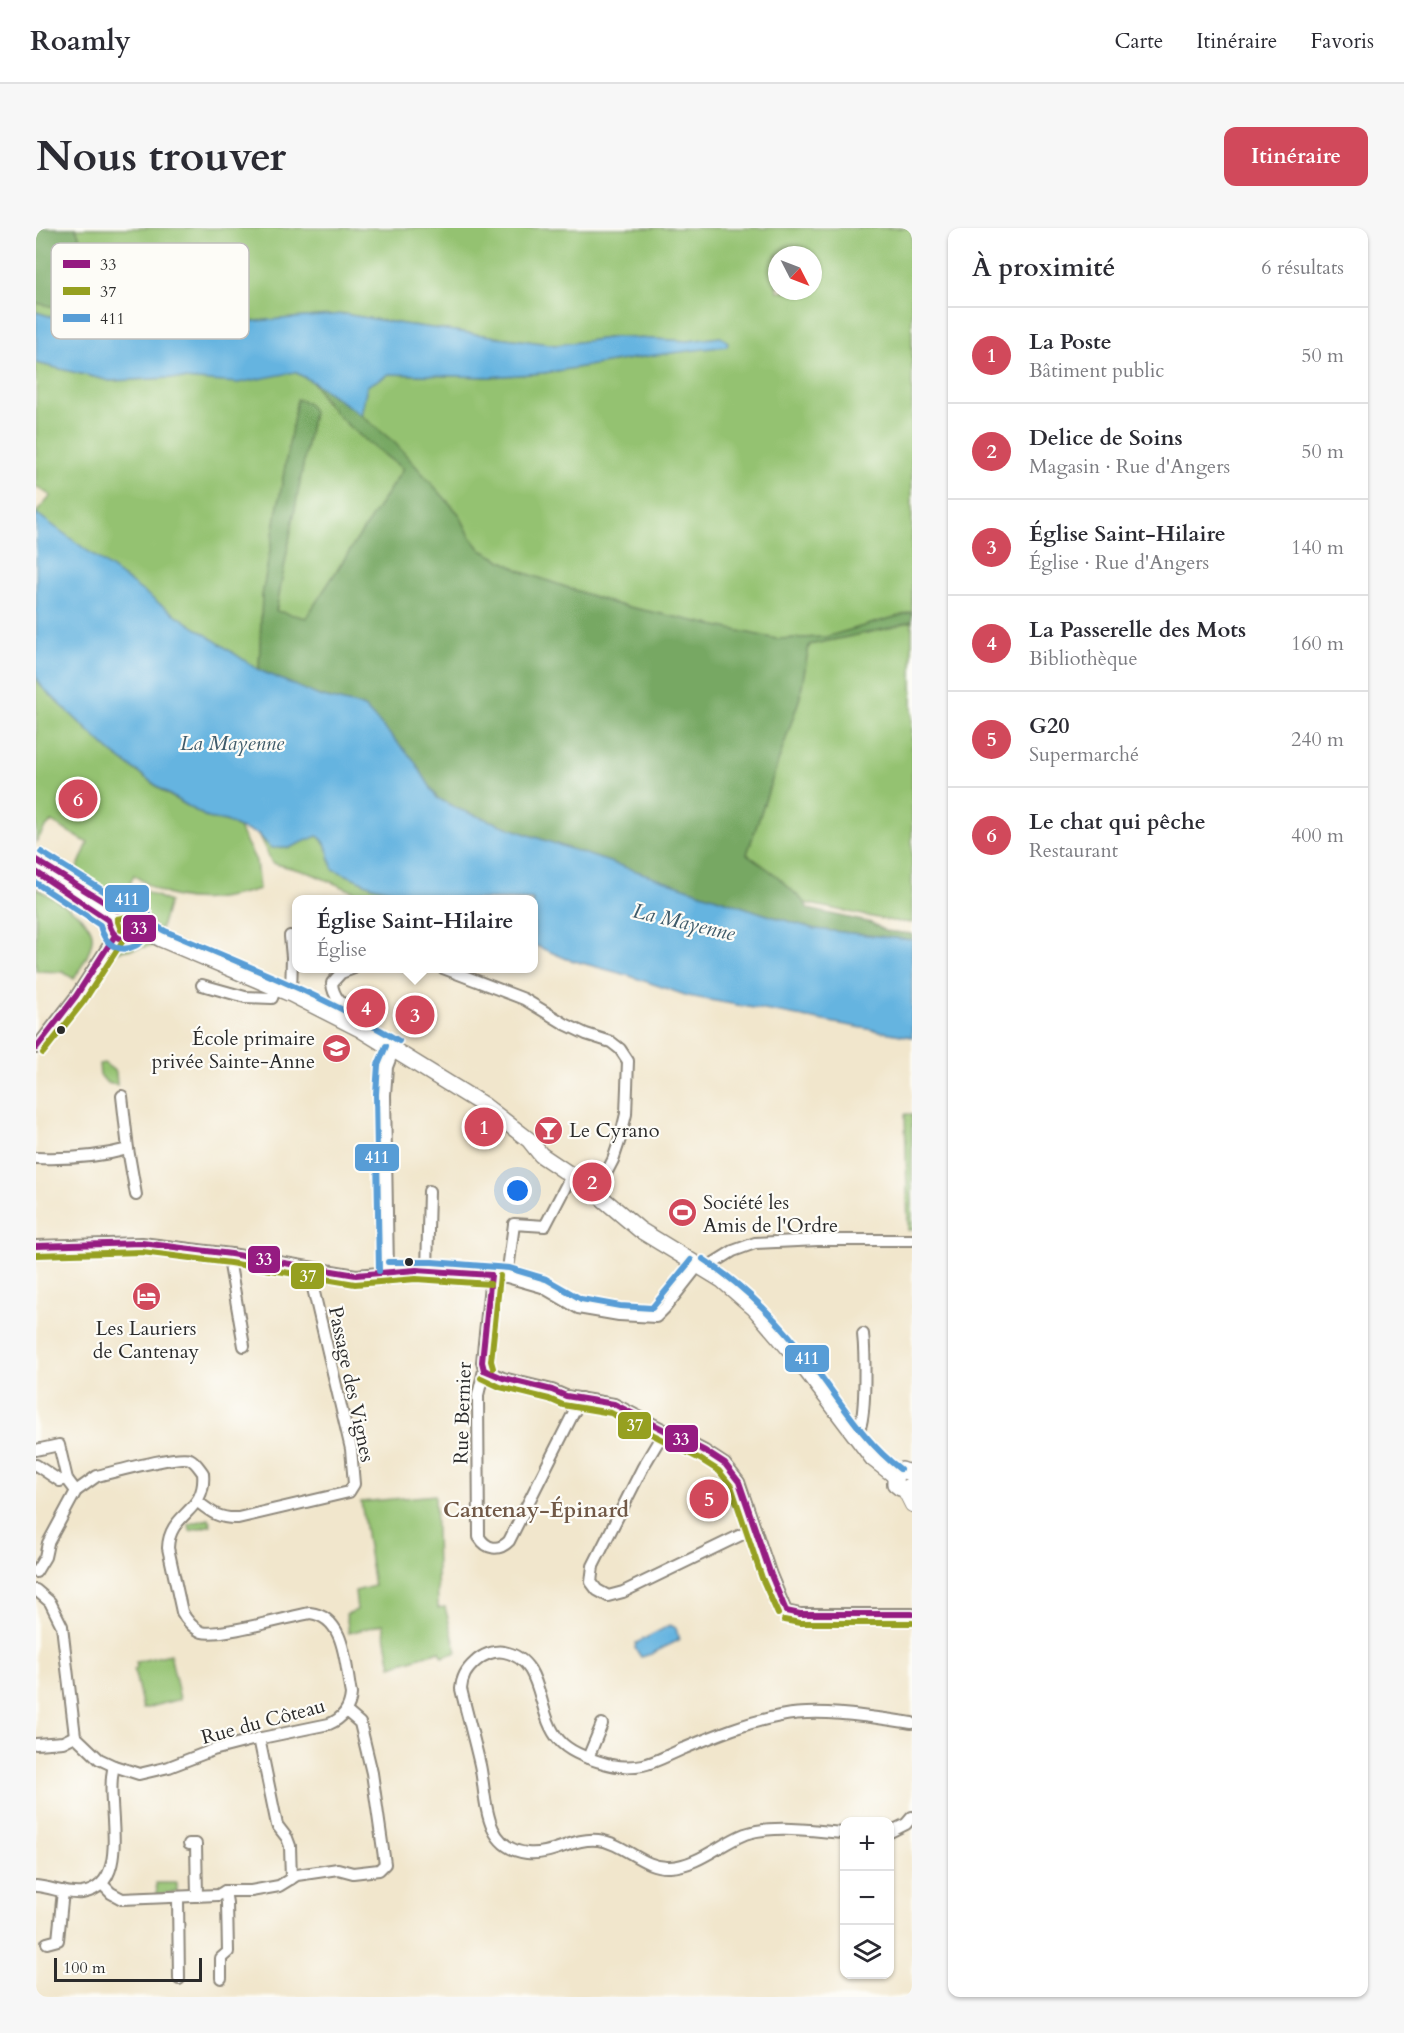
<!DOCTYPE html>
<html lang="fr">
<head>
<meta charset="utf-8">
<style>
	body { margin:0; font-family:Cardo,serif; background:#f7f7f7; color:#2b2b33 }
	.controls { position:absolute; right:18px; bottom:18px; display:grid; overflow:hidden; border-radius:12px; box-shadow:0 2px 4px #0004 }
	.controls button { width:54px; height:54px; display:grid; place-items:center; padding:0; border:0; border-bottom:2px solid #e1e1e2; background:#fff; color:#2b2b33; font:30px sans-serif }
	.compass { position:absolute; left:732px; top:18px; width:54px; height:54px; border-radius:50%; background:#fff; box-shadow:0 2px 4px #0004; rotate:132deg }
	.scale { position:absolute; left:18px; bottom:15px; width:148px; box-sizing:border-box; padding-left:6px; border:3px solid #2b2b2b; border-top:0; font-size:16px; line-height:21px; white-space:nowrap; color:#2b2b2b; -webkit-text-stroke:4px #fdfcf7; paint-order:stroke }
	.you { position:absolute; left:482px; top:963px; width:21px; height:21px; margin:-15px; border:4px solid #fff; border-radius:50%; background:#1a73e8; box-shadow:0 0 0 9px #1a73e833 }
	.badge { display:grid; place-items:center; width:39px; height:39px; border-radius:50%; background:#d1495b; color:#fff; font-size:20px; font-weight:700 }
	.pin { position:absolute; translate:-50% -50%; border:3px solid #fff; box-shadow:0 2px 6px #0006 }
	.popup { position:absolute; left:256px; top:667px; width:246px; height:78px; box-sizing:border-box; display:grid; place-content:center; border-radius:12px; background:#fff; filter:drop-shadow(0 2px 4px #0005); font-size:20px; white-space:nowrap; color:#7c7c81 }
	.popup b { font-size:22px; color:#2b2b33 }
	.popup::after { content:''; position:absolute; left:50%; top:100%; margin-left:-12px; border:12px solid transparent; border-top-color:#fff }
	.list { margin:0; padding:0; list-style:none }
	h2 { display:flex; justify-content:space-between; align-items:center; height:78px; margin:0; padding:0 24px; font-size:26px }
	h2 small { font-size:20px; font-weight:400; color:#7c7c81 }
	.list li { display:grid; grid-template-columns:39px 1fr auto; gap:18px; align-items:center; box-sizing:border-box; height:96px; padding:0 24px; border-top:2px solid #e1e1e2 }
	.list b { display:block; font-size:22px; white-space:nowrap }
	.list p { margin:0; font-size:20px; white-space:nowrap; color:#7c7c81 }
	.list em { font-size:20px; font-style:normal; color:#7c7c81 }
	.icon { flex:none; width:33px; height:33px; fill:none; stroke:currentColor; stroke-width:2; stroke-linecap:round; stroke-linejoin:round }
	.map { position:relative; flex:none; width:876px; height:1769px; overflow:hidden; border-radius:12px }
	header { display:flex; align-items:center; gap:36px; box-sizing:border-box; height:84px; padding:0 30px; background:#fff; border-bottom:2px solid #e1e1e2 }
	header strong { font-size:28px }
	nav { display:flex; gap:33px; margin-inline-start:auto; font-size:21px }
	.intro { display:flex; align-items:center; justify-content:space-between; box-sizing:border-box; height:144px; padding:0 36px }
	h1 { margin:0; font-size:42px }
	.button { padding:15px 27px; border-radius:12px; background:#d1495b; color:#fff; font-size:21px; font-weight:700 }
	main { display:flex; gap:36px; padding:0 36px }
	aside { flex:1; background:#fff; border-radius:12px; box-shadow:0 2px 4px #0004 }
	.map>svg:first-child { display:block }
</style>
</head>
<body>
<header>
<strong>Roamly</strong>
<nav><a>Carte</a><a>Itinéraire</a><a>Favoris</a></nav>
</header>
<div class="intro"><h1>Nous trouver</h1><a class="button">Itinéraire</a></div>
<main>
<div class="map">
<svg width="876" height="1769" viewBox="0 0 876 1769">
	<rect width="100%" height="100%" fill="#fdfcf7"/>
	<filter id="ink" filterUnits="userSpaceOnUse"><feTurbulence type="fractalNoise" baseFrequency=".0167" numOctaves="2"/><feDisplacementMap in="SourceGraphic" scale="12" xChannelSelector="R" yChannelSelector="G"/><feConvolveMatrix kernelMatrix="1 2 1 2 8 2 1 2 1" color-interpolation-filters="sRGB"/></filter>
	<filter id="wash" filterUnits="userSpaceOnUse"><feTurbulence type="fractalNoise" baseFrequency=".008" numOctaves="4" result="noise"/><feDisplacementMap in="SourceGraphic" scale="24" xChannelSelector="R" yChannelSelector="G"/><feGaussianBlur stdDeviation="1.35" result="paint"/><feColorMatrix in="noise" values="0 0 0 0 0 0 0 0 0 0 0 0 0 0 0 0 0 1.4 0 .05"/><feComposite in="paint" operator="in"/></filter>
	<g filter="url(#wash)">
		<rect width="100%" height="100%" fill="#f1e6cc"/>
		<g fill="#94c271" stroke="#60764e" stroke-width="1.5" fill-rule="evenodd">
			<path d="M40,0H876V384L790,409L740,411L579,376L489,345L445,322L434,308L423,286L359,216L325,187L331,157L353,146L454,149L508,145L613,128L685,109L652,113L580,109L520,117L367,96L308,86L196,95L73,96L16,89L0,84V75L53,86L170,80L210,74L207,67C154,66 103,64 55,41ZM741,27H777V63H741Z"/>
			<polygon points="0,135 74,153 259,144 277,154 287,172 321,205 367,241 270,390 240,383 277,184 261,172 226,368 223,442 121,374 0,285 15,268 0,258"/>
			<polygon points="876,393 876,695 856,693 769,675 741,648 711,626 764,469 773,417 849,401"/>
			<path d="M0,448L6,459L75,524L131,566L172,590L190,593L203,600L220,633L223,661C190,671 153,678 121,662C113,658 105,652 98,647L86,673L73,669L40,643L52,615L16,594L8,601L0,615Z"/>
			<path d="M222,606L253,620L280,607C293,613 292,630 297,641L336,658L351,662L355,671H335L274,645L236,635Z"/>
			<path d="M0,660C16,670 60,690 56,712C54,726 45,739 38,751L27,744L0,743Z"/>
			<path d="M105,661L133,674L124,703C113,696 109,685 99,677Z"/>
			<polygon points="110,712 121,714 119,717 78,724 88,717"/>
			<polygon points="68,835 80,844 81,857 71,855 64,847 63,836"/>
			<polygon points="869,886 876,886 876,1002 872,1002"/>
			<polygon points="399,1267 402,1380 409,1379 421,1424 406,1429 404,1423 355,1438 347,1396 313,1405 310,1386 321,1382 319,1363 338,1358 325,1274"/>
			<polygon points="173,1291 175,1297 154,1303 153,1296"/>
			<polygon points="134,1426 144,1471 107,1481 98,1441 101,1440 100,1434"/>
			<polygon points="120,1655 141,1655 141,1664 121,1666"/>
		</g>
		<g fill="#77a863" stroke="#516a47" stroke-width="1.5">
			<path d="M0,0H40L55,41C102,64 155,66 207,67L210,74L170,80L53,86L0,75Z"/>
			<path d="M277,154L325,187L359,215L423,286L434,308L445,322L489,345L579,376L740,411L790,409L876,384V393L849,401L773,417L764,469L711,626L741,648L769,675L772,681L836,695L849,703L876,706V712L779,701L728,686L490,606L422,581L401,570L377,531L328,479L283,468L223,442L226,368L261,171L272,175L277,184L240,383L270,390L367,241C334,216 297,191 277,154Z"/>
		</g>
		<g fill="#65b4e0" stroke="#487086" stroke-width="1.5">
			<polygon points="0,84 16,89 73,96 196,95 308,86 367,96 520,117 580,109 652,113 685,109 692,114 691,118 613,128 508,145 454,149 353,146 331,158 325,187 277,154 259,144 202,155 133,150 74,153 0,135"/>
			<path d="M0,285L121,374L223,442L283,468L328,479L377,531L401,570L422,581L490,606L728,686L779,701L876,712V809L652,768L591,747L531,731L498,717L497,672L393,671L336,658L297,641C292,630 293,613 281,608L253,620H235L222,606L203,600L190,593L172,590L132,566L75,524L6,459L0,448Z"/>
			<polygon points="634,1397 640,1400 643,1412 615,1426 605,1429 599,1420 600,1415"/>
		</g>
	</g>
	<g filter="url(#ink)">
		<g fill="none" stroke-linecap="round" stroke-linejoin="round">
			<defs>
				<g id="minor">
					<polyline points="254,708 256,729 255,766"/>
					<path d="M318,740L305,745L296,755C297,772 311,780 323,790L324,801"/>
					<polyline points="407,740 488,771 529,796 550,806 575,814 584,821 592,833 590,886 584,911 577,932 560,965"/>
					<polyline points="166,757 209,769 236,770 240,760"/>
					<polyline points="0,820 40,768 78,709"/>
					<polyline points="92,921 100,967"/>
					<path d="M0,930C30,931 63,929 92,921L86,868"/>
					<polyline points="0,1018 106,1015 195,1026 320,1047 380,1042 471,1049 506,1059 542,1080 583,1087 620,1089 629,1080 662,1038"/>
					<polyline points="195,1026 194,1037 208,1118"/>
					<polyline points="352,1043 349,867 351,839 358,821"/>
					<polyline points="391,1043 393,963"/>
					<polyline points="671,1043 676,1036 697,1023 719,1015 782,1012 876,1012"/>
					<path d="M455,1047L446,1134L448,1142L442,1167L443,1309C451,1322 463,1323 473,1313L545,1170"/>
					<polyline points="471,1049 478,996 509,998 535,948"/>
					<polyline points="448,1142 467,1150 516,1162 530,1168 578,1176 669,1223 689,1236 703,1254 735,1347 750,1383 764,1386 876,1386"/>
					<polyline points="629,1202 607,1239 557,1338 555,1354 561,1362 572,1368 587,1364 709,1305 720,1303"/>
					<path d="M818,1207C820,1204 823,1202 824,1199C830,1182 829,1124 827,1106"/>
					<polyline points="0,1222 23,1217 31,1251 40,1263"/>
					<polyline points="0,1237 24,1253 31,1251"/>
					<path d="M162,1274C176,1285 184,1291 202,1290L313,1264L318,1256L315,1221L272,1039"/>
					<path d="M0,1344L9,1329L12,1315L40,1263L61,1248C78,1244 142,1226 154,1231C160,1234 163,1240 167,1245C171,1285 133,1284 132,1320L146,1384C150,1392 158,1401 166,1404C183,1409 253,1389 274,1385C310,1389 309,1437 315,1466C314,1480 306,1491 293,1496L216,1512L177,1522L133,1539L103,1546L78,1538L63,1531L39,1508L26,1398L14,1374L0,1362"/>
					<polyline points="223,1510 241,1597 251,1610 254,1618 255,1651"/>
					<polyline points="0,1516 27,1514 39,1508"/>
					<polyline points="552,1530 566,1496"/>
					<polyline points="854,1604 870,1596 876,1589"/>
					<path d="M808,1605C779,1603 737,1596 709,1606C684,1616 661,1638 634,1639C607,1641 589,1615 562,1612C538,1609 516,1628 491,1625C446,1620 451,1569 444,1537C438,1511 431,1486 425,1461C426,1449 430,1442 439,1434C446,1427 458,1422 468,1424C510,1432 499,1485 523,1512C533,1524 556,1532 571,1536C581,1539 597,1539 607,1537C621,1534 636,1525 649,1520C680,1507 712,1494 744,1488C785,1480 835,1489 876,1495"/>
					<polyline points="153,1616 160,1616 161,1668"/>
					<polyline points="66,1656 75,1665 86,1671 182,1667 189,1663 215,1663 243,1658 261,1647 302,1641 317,1645 343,1642 349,1636 336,1545 324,1495 310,1483"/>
					<path d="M0,1658C15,1659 31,1667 46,1665C99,1656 67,1575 78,1538"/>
					<polyline points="142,1670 143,1751"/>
					<polyline points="11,1715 22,1712 27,1663"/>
					<polyline points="185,1750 185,1730 192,1724 191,1675 189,1663"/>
				</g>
				<polyline id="tertiary" points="868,1261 876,1277"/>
				<g id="secondary">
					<polyline points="0,632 81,682"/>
					<polyline points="0,644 72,692"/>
					<circle cx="89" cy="696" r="16"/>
					<polyline points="105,700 125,711 255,766 324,801 449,878 493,912 505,927 554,960 604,1002 686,1052 718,1080 760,1129 837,1231 859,1248"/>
					<polyline points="859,1248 859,1256 864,1260 871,1260 876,1256"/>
					<polyline points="859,1248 866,1242 876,1246"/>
				</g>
			</defs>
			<use href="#minor" stroke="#8e887c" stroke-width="14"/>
			<use href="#tertiary" stroke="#8e887c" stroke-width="16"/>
			<use href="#secondary" stroke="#8e887c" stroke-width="18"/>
			<use href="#minor" stroke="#fff" stroke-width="10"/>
			<use href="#tertiary" stroke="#fff" stroke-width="14"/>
			<use href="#secondary" stroke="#fff" stroke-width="15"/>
			<defs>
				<g id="bus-1">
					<path d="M0,632L81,682C88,679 94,678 99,683C119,701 81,732 72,692L0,644"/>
					<polyline points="0,820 40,768 78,709"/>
					<polyline points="0,1018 106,1015 195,1026 320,1047 380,1042 455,1047"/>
					<polyline points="448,1142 467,1150 516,1162 530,1168 578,1176 669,1223 689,1236 703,1254 735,1347 750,1383"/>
					<polyline points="448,1142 446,1134 455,1047"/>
					<polyline points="750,1383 764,1386 876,1386"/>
				</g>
				<g id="bus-2">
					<polygon points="91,689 96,696 91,702 85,702 81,691"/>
					<polyline points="7,825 48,773 86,714"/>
					<polyline points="0,1027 106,1024 194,1035 319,1056 380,1051 454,1056"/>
					<polyline points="457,1140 455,1133 464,1048"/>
					<polyline points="445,1150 464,1159 513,1171 527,1177 575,1185 664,1231 683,1243 695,1258 726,1350 742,1386"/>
					<polyline points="748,1392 764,1395 876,1395"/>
				</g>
				<g id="bus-3">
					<path d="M0,655L64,697C75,745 134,710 108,679C101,671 92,669 82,672L5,624"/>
					<path d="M109,692L129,703C209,737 289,768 363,813"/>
					<path d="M667,1031C712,1060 746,1097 778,1139C805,1174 829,1215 864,1241"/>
					<polyline points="352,1034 396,1034 473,1040 510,1051 545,1071 584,1078 616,1080 655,1032"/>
					<polyline points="343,1043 340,866 342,837 350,818"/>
				</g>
			</defs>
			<use href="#bus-1" stroke="#fdfcf7" stroke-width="10"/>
			<use href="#bus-2" stroke="#fdfcf7" stroke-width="10"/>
			<use href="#bus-3" stroke="#fdfcf7" stroke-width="10"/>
			<use href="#bus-1" stroke="#951b81" stroke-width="6"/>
			<use href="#bus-2" stroke="#96a020" stroke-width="6"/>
			<use href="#bus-3" stroke="#589dd6" stroke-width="6"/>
		</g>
	</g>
	<defs>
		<symbol id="school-disc" viewBox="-11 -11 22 22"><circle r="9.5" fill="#d1495b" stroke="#fdfcf7"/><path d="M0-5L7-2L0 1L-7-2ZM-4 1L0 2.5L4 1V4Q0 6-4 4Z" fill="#fff"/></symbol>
		<symbol id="bar-disc" viewBox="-11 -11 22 22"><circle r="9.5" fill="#d1495b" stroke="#fdfcf7"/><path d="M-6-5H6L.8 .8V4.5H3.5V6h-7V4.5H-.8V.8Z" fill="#fff"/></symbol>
		<symbol id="stadium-disc" viewBox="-11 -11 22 22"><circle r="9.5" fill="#d1495b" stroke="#fdfcf7"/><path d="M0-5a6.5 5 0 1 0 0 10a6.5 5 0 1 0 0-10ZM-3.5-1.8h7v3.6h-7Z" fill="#fff"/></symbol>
		<symbol id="hotel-disc" viewBox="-11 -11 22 22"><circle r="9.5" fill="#d1495b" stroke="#fdfcf7"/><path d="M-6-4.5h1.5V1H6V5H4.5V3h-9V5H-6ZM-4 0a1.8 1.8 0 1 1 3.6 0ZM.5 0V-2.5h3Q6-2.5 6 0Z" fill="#fff"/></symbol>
	</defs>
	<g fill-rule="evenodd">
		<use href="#school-disc" x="284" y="804" width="33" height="33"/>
		<use href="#bar-disc" x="496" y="886" width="33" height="33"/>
		<use href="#stadium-disc" x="630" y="968" width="33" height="33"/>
		<use href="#hotel-disc" x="94" y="1052" width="33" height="33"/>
	</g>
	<g fill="#2b2b2b" stroke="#fdfcf7" stroke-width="2">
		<circle cx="25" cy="802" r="5"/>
		<circle cx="373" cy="1034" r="5"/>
	</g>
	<g text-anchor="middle" stroke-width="4.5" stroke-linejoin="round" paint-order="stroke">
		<g font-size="20" fill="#2b2b2b" stroke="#fdfcf7" text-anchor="start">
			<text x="279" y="817" text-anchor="end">École primaire<tspan x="279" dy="23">privée Sainte-Anne</tspan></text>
			<text x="533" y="909">Le Cyrano</text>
			<text x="667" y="981">Société les<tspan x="667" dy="23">Amis de l'Ordre</tspan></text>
			<text x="110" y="1107" text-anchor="middle">Les Lauriers<tspan x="110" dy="23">de Cantenay</tspan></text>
		</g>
		<g font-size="20" fill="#2b2b2b" stroke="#fdfcf7">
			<text transform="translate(316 1156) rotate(78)" y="7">Passage des Vignes</text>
			<text transform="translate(426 1185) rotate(-88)" y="7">Rue Bernier</text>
			<text transform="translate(227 1493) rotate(-15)" y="7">Rue du Côteau</text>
		</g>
		<g font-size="21" font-style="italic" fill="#3f5b6a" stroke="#fdfcf7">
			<text x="196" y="522">La Mayenne</text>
			<text transform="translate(648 694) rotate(13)" y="7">La Mayenne</text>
		</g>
		<g font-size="22" font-weight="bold" fill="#715947" stroke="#fdfcf7">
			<text x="500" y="1289">Cantenay-Épinard</text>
		</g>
	</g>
	<rect x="15" y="15" width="198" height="96" rx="9" fill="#fdfcf7" stroke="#bebdba" stroke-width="1.5"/>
	<rect x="27" y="32" width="27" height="8" fill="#951b81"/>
	<rect x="27" y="59" width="27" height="8" fill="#96a020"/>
	<rect x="27" y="86" width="27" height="8" fill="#589dd6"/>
	<g font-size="16" fill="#2b2b2b">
		<text x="64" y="42">33</text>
		<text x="64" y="69">37</text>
		<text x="64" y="96">411</text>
	</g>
	<g stroke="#fdfcf7" stroke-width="2">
		<rect x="68" y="656" width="46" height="29" rx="6" fill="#589dd6"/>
		<rect x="86" y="686" width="35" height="29" rx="6" fill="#951b81"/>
		<rect x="318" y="915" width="46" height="29" rx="6" fill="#589dd6"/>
		<rect x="211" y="1017" width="34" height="29" rx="6" fill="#951b81"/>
		<rect x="254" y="1034" width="35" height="28" rx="6" fill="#96a020"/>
		<rect x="748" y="1116" width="46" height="29" rx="6" fill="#589dd6"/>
		<rect x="581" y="1183" width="35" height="29" rx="6" fill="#96a020"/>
		<rect x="628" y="1196" width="35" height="29" rx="6" fill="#951b81"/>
	</g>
	<g font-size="16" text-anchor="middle" font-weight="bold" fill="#fff">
		<text x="91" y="677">411</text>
		<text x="103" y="706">33</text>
		<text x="341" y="935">411</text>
		<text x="228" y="1037">33</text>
		<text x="272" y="1054">37</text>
		<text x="771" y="1136">411</text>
		<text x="599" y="1203">37</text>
		<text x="645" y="1217">33</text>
	</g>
</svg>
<div class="controls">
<button>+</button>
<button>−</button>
<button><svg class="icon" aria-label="layers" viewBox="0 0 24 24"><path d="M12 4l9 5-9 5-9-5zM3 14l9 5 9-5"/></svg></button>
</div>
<svg class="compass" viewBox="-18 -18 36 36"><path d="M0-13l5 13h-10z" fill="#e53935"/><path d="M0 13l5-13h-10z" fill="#7c7c81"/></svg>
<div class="scale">100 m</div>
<div class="you"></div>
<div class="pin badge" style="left:448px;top:899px">1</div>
<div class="pin badge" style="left:556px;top:954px">2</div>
<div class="pin badge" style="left:379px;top:787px">3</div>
<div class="popup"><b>Église Saint-Hilaire</b>Église</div>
<div class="pin badge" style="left:330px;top:780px">4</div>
<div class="pin badge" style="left:673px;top:1271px">5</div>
<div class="pin badge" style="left:42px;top:571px">6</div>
</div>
<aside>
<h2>À proximité<small>6 résultats</small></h2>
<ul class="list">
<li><span class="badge">1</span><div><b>La Poste</b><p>Bâtiment public</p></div><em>50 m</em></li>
<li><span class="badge">2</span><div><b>Delice de Soins</b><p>Magasin · Rue d'Angers</p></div><em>50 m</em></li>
<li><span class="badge">3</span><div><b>Église Saint-Hilaire</b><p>Église · Rue d'Angers</p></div><em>140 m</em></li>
<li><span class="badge">4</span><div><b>La Passerelle des Mots</b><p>Bibliothèque</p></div><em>160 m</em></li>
<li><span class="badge">5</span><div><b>G20</b><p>Supermarché</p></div><em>240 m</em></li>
<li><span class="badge">6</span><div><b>Le chat qui pêche</b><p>Restaurant</p></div><em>400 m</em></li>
</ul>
</aside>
</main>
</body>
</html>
